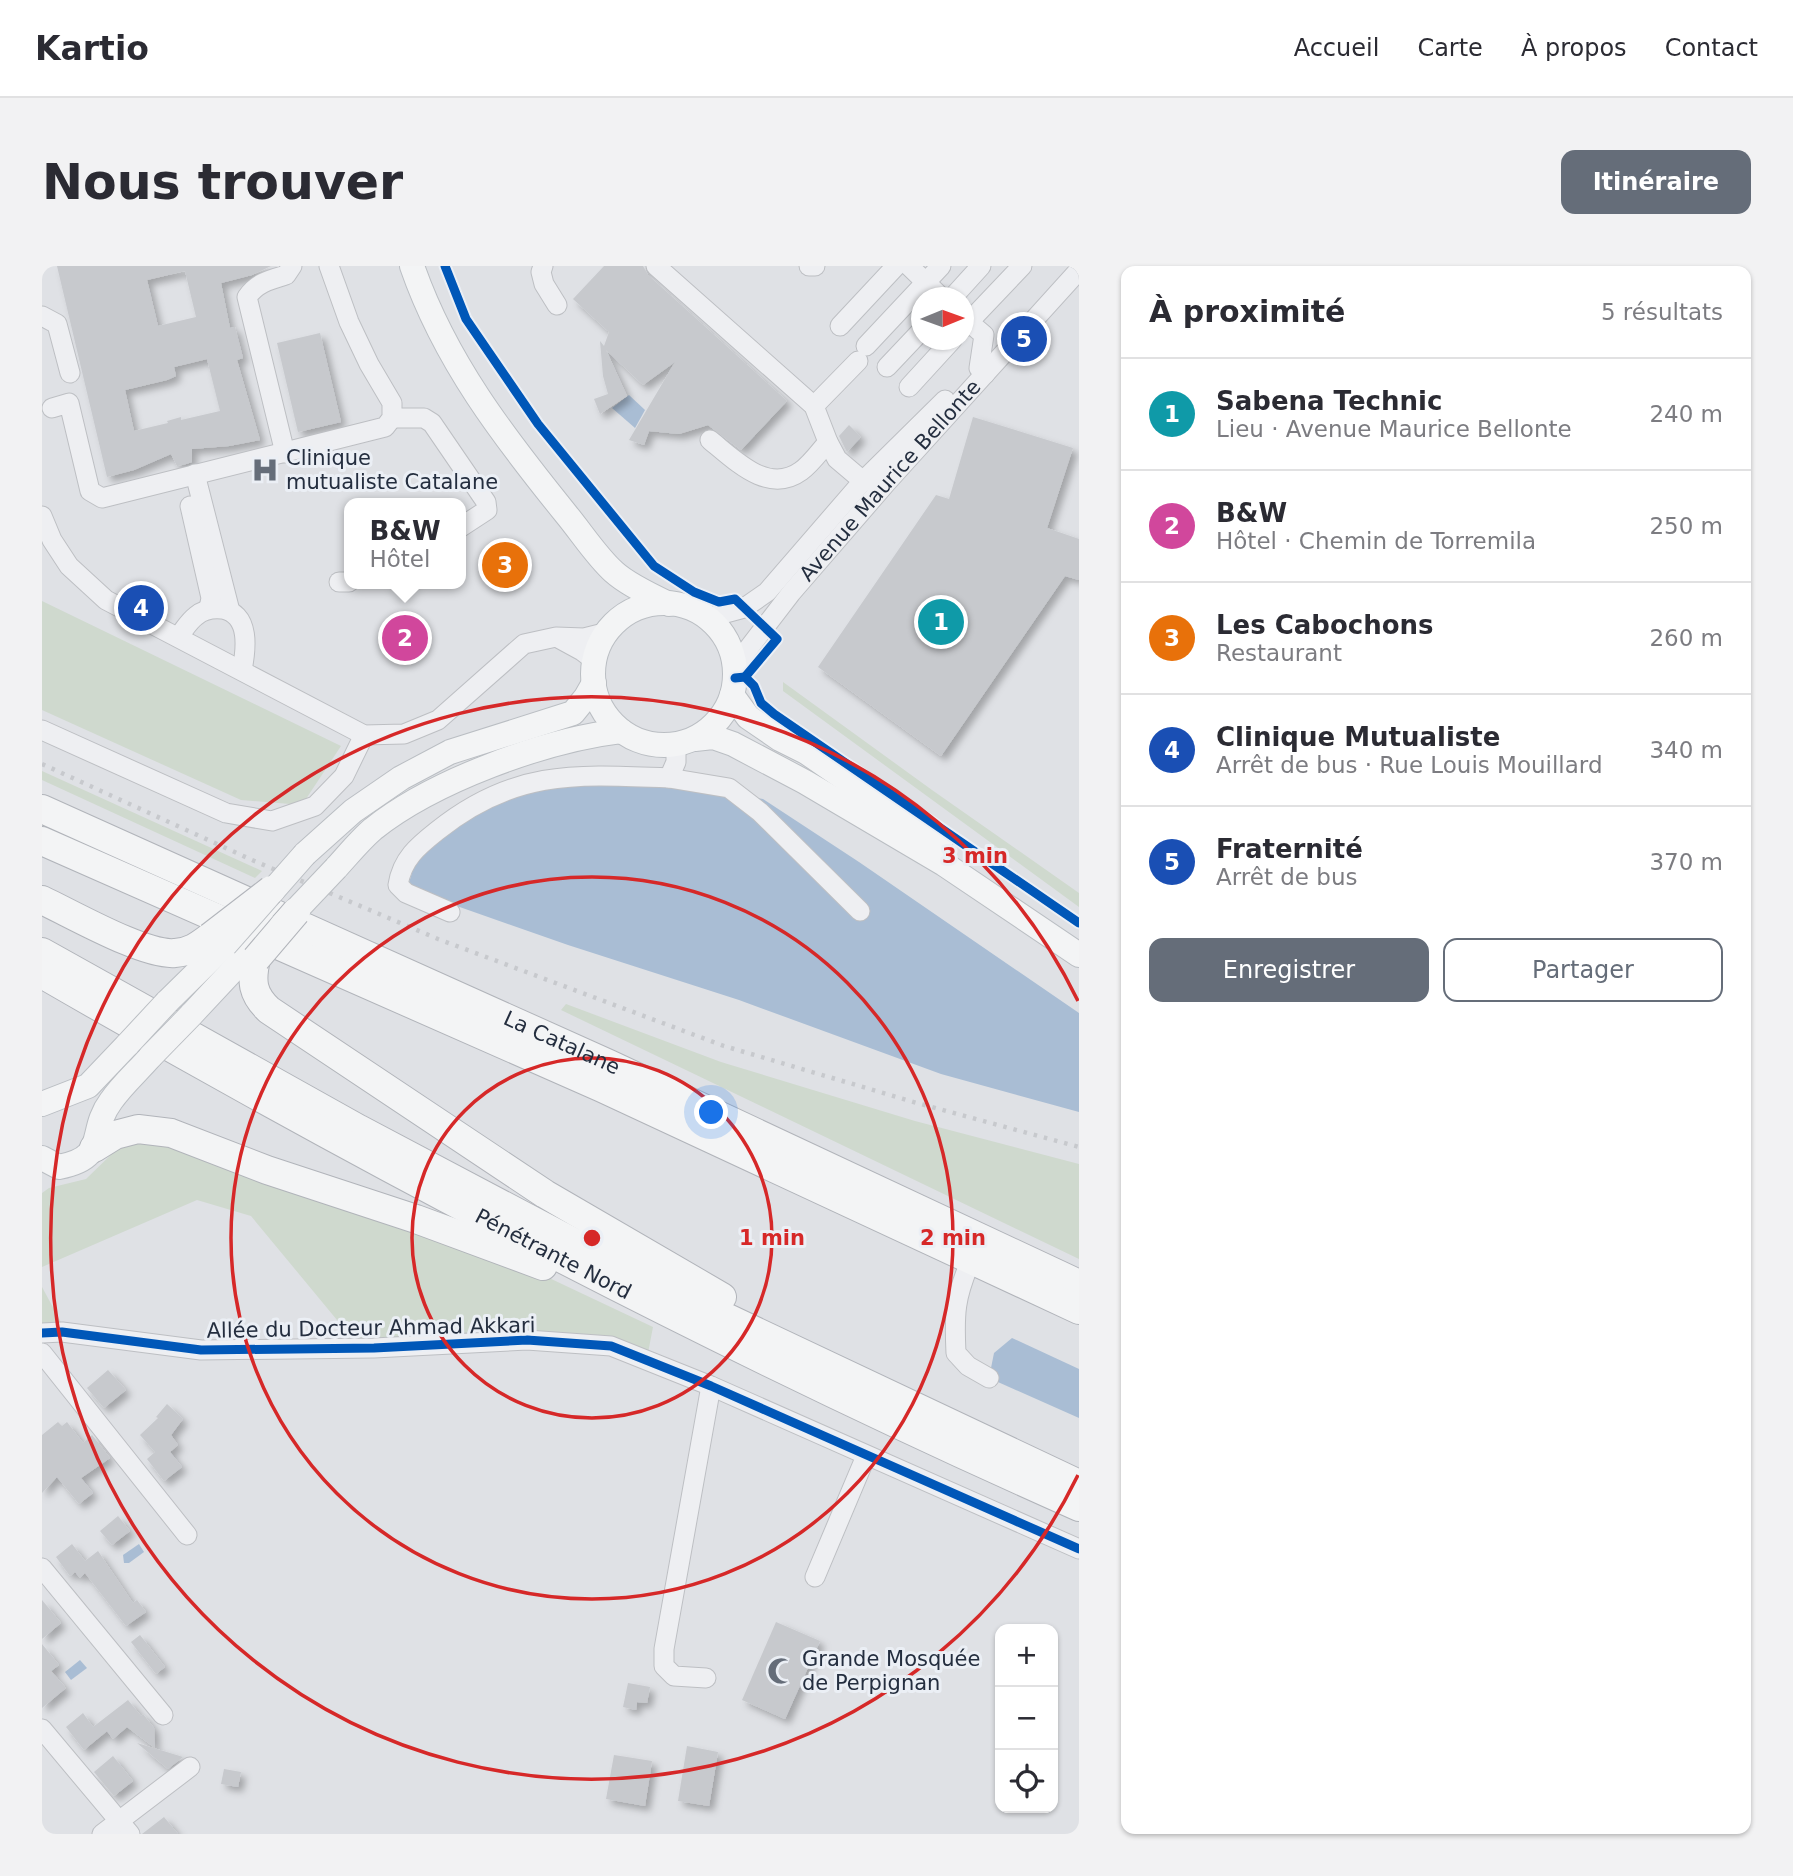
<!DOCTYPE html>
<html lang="fr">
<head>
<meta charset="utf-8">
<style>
	body { margin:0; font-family:"DejaVu Sans",sans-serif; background:#f2f2f3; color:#2b2b33 }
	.controls { position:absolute; right:21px; bottom:21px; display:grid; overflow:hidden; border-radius:14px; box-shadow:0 2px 5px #0004 }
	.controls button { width:63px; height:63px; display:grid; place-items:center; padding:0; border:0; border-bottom:2px solid #e1e1e2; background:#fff; color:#2b2b33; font:35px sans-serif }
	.compass { position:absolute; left:869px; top:21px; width:63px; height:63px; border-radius:50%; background:#fff; box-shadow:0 2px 5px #0004; rotate:89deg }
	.you { position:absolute; left:670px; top:847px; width:24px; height:24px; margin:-18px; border:5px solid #fff; border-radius:50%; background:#1a73e8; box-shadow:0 0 0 10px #1a73e833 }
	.badge { display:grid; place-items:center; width:46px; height:46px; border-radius:50%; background:#656d79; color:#fff; font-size:23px; font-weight:700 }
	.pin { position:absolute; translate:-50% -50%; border:4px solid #fff; box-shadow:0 2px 7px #0006 }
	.popup { position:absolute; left:302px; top:232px; width:122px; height:91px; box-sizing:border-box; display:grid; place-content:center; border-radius:14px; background:#fff; filter:drop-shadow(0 2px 5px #0005); font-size:23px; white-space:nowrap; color:#7c7c81 }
	.popup b { font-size:26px; color:#2b2b33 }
	.popup::after { content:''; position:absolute; left:50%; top:100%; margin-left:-14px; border:14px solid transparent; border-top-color:#fff }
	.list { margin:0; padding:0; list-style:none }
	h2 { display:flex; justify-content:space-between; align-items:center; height:91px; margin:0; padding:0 28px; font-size:30px }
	h2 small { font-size:23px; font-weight:400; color:#7c7c81 }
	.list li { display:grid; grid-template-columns:46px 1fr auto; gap:21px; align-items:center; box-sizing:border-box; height:112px; padding:0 28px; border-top:2px solid #e1e1e2 }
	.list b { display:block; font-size:26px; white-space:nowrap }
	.list p { margin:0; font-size:23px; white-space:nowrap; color:#7c7c81 }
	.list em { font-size:23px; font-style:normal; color:#7c7c81 }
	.actions { display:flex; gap:14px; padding:21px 28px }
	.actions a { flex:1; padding:16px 0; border:2px solid #656d79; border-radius:14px; text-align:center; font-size:24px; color:#656d79 }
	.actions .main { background:#656d79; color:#fff }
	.icon { flex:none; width:38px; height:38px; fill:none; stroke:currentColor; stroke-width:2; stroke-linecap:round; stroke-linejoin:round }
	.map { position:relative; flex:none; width:1037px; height:1568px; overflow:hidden; border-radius:14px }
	header { display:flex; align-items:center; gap:42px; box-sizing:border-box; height:98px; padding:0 35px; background:#fff; border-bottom:2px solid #e1e1e2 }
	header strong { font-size:33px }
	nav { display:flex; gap:38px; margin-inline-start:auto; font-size:24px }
	.intro { display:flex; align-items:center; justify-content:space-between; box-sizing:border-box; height:168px; padding:0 42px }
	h1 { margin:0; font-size:49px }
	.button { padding:18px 32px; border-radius:14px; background:#656d79; color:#fff; font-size:24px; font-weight:700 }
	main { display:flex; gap:42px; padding:0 42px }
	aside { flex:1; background:#fff; border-radius:14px; box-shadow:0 2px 5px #0004 }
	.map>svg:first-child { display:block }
</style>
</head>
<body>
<header>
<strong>Kartio</strong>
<nav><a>Accueil</a><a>Carte</a><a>À propos</a><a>Contact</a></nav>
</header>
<div class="intro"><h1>Nous trouver</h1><a class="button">Itinéraire</a></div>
<main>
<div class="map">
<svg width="1037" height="1568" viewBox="0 0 1037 1568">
	<defs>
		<filter id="shadow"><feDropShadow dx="5" dy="5" stdDeviation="3.5" flood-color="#0004"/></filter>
	</defs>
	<rect width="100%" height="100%" fill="#dfe1e5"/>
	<g fill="#cfd9ce">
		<polygon points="0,335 299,480 260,539 199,534 0,444"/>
		<polygon points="741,416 890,524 1037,627 1037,641 741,425"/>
		<polygon points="0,505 220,605 213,612 0,514"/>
		<polygon points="524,738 679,796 873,855 1037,898 1037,993 519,744"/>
		<polygon points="127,875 486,1002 611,1061 606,1087 314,1077 209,950 155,934 0,1001 0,927 7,922 44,913 81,877"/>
		<polygon points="0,1021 21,1060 0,1061"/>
	</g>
	<g fill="#a9bdd4">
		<polygon points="587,129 603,144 593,162 570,142"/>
		<polygon points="595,511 721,533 817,596 1037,747 1037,846 899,808 697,734 526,679 395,633 366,620 372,600 406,562 494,514"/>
		<polygon points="970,1072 1037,1103 1037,1152 947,1112 952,1087"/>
		<polygon points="97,1278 102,1286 87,1297 82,1297 81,1289"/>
		<polygon points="38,1394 45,1402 29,1414 23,1406"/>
	</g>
	<g fill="#c7c9cd" fill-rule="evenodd" filter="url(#shadow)">
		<path d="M15,0H229L210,9L179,17L188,62L193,61L201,92L195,94L218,174L187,180L150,183V196L144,198L135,200L129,188L92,204L65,211ZM143,5L154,51L116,60L105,14ZM165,93L178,145L139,154V151L125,155L126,157L92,165L83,124L125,114L134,110L132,101Z"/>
		<polygon points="562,0 601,0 606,9 745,135 699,184 666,159 637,168 607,165 602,179 587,174 633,96 601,119 564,84 585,130 558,148 552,133 566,128 561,110 558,75 562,80 567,66 531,33"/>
		<polygon points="278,67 299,156 256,166 235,77"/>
		<polygon points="931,151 1031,182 1005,262 1037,273 1037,314 1023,310 899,490 776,401 894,229 907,233"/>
		<polygon points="807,159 819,171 805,186 797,170"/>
		<polygon points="66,1104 84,1124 62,1142 45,1122"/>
		<polygon points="125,1138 141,1153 129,1169 136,1179 128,1186 140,1201 122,1215 105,1193 113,1186 98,1169 116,1152 114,1151"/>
		<polygon points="16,1156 20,1160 25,1156 41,1177 50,1169 68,1192 39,1212 51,1227 37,1238 15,1211 0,1227 0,1169"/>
		<polygon points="76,1250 88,1265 70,1279 58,1265"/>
		<polygon points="30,1278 43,1295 56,1285 91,1337 95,1334 104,1346 84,1360 43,1307 38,1312 33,1306 28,1310 14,1291"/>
		<polygon points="0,1334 19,1357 0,1373"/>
		<polygon points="734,1356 778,1375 743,1453 700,1434"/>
		<polygon points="98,1369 123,1401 114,1408 89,1376"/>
		<polygon points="0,1378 17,1399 9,1405 24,1422 0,1442"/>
		<polygon points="586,1417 608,1421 605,1437 595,1436 594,1444 581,1441"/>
		<polygon points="86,1434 99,1450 101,1448 112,1462 113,1482 85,1461 71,1473 65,1465 42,1484 24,1461 41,1447 51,1461"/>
		<polygon points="95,1477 141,1491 126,1503"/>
		<polygon points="645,1480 676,1486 667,1540 636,1535"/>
		<polygon points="572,1489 610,1495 603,1540 564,1533"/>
		<polygon points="71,1490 91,1515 72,1530 52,1506"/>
		<polygon points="182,1503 199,1506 196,1521 179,1518"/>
		<polygon points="122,1551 136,1568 100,1568"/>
	</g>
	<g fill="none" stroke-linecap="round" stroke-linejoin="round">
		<defs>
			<g id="minor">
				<polyline points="501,0 499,6 502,18 515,39"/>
				<polyline points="614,0 772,140 786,176 795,193 821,215 832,215"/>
				<polyline points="767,0 773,0"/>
				<polyline points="867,0 900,32"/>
				<polyline points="910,32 939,0"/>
				<polyline points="0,50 15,58 28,107"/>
				<polyline points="922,52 942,69 937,102 943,108"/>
				<polyline points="798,60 854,0"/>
				<polyline points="922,61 980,0"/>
				<polyline points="824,80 899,0"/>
				<polyline points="845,101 880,64"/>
				<polyline points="867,121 910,74"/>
				<polyline points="772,140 816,95"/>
				<polyline points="10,142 27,137 48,225 60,232 343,161 350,152 350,137 327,98 307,56 287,0"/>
				<polyline points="350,152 382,152 390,157 444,236 445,244 419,261"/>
				<path d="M668,174C693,194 726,229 759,205C769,198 778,185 786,176"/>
				<path d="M243,187L205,31C215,17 227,14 244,9L250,0"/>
				<polyline points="153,208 188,345"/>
				<polyline points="148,240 169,332 167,342"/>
				<polyline points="0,250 10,274 27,300 64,334 322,469 362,468 396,454 482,378 514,371 542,372 566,366"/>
				<polyline points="297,316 307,316"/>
				<polyline points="665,352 702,342 725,326 821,215 903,134"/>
				<path d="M136,371C142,364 147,355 154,350C162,343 170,342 180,343C209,348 204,384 200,404"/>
				<polyline points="518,373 540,385 553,395"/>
				<path id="s1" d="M693,400L749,327L845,216L1037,4"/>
				<polyline points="0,464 184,547 230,555 273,540 302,510 322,469"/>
				<polyline points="634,478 634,496 627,512 687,522 718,546 818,645"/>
				<path d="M408,646L364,627L356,619C360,593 376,580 395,565C472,503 535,508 627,512"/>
				<path d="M929,994C913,1031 912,1047 914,1087L926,1100L947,1112"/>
				<polyline points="0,1067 20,1066 159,1084 332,1082 485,1074 569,1080 669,1120 1037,1283"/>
				<polyline points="0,1087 145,1269"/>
				<polyline points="0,1302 121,1449"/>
				<polyline points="773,1311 824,1190"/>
				<polyline points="664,1412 632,1410 622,1400 622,1383 669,1120"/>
				<polyline points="0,1463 88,1568"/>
				<polyline points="60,1568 148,1501"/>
			</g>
			<g id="major">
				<path d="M370,0C403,95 461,170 524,248C539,266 555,291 572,306C585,318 610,330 627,338"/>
				<circle cx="622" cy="408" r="71"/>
				<polyline points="690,429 706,451 738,473 764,486 898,578"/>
				<polyline points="653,473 671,471 691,478 763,516 902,598 1037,689"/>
				<polyline points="263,588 311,545 359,512 408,486 531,447 544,431 552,417"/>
				<path d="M294,602C306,589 318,574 331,563C391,515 503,474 579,465"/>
				<polyline points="125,736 183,679"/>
				<polyline points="149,749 205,689"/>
				<polyline points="0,838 46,820 86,778"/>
				<path d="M0,892L17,901C68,891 45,867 69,835C80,819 96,805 109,790"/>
			</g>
			<g id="highway">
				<path id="s2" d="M0,543L567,798L1037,1018"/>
				<polyline points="0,575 560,822 1037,1044"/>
				<path d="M0,634C30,648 103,690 133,687C148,686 156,680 168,671"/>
				<polyline points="0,686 317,863 584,1004 1037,1218"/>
				<path d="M214,693C209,715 210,728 227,744L503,928L680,1031"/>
				<path id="s3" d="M0,708C337,903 681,1083 1037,1241"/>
				<polyline points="52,882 73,869 96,863 129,867 225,904 374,953 501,1000"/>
			</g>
		</defs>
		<use href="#minor" stroke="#bdbfc3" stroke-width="21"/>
		<use href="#major" stroke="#babec3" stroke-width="26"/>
		<use href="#highway" stroke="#b1b4ba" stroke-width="30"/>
		<use href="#minor" stroke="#eeeff2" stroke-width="19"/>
		<use href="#major" stroke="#f3f4f5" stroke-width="24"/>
		<use href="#highway" stroke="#f3f4f5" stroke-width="28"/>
		<polyline stroke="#c7c9cd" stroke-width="4.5" stroke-dasharray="3.5 7" stroke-linecap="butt" points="0,498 210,594 396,673 682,780 875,837 1037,881"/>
		<defs>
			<g id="major-bridge">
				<polyline points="240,659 294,602"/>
				<polyline points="183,679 263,588"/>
				<polyline points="86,778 125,736"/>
				<polyline points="109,790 149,749"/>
			</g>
			<g id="highway-bridge">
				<polyline points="168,671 229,624"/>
				<polyline points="214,693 254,646"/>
			</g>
		</defs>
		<use href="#major-bridge" stroke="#babec3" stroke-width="26" stroke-linecap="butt"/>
		<use href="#highway-bridge" stroke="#b1b4ba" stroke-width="30" stroke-linecap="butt"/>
		<use href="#major-bridge" stroke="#f3f4f5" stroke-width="24"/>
		<use href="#highway-bridge" stroke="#f3f4f5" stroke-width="28"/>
		<defs>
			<g id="cycleway">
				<polyline points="403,0 424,53 496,158 612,300 652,326 677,336 693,333 735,373 703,411"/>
				<polyline points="693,412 703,411 712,420 719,437 732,448 1037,657"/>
				<polyline points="0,1067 20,1066 159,1084 332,1082 485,1074 569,1080 669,1120 1037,1283"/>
			</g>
		</defs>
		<use href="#cycleway" stroke="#ebeff5" stroke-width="13"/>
		<use href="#cycleway" stroke="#0057b8" stroke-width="9"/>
	</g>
	<g fill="none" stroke="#d62828" stroke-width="3.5">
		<circle cx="550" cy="972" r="180"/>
		<circle cx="550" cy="972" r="361"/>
		<path d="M1036 1209A541 541 0 1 1 1036 735"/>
	</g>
	<defs>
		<symbol id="hospital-bare" viewBox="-9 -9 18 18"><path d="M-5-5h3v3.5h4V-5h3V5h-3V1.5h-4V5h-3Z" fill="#656d79" stroke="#ebeff5" stroke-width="2.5" paint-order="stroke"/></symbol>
		<symbol id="mosque-bare" viewBox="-9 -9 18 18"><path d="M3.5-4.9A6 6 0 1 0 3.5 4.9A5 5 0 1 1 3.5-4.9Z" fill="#656d79" stroke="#ebeff5" stroke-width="2.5" paint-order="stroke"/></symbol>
	</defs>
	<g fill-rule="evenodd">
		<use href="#hospital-bare" x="204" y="185" width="38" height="38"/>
		<use href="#mosque-bare" x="720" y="1386" width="38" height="38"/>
	</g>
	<g text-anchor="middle" stroke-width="6" stroke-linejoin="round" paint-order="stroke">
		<g font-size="21" fill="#242e3f" stroke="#ebeff5" text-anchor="start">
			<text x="244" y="199">Clinique<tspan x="244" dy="24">mutualiste Catalane</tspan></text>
			<text x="760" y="1400">Grande Mosquée<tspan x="760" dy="24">de Perpignan</tspan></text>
		</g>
		<g font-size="21" fill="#242e3f" stroke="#ebeff5">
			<text dy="7" stroke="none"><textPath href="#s1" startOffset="242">Avenue Maurice Bellonte</textPath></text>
			<text dy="7" stroke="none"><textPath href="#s2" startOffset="570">La Catalane</textPath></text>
			<text dy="7" stroke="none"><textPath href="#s3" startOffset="583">Pénétrante Nord</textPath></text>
			<text transform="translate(329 1062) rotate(-1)" y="7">Allée du Docteur Ahmad Akkari</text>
		</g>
	</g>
	<circle cx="550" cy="972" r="10" fill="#d62828" stroke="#ebeff5" stroke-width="3.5"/>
	<g font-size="21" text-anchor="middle" font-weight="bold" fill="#d62828" stroke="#ebeff5" stroke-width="6" stroke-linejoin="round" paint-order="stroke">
		<text x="933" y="597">3 min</text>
		<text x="730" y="979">1 min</text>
		<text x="911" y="979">2 min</text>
	</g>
</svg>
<div class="controls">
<button>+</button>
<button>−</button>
<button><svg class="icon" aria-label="locate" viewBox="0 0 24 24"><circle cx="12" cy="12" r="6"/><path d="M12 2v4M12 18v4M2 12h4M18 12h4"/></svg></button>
</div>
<svg class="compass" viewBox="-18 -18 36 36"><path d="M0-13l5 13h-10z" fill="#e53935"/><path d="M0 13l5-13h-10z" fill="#7c7c81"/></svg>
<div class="you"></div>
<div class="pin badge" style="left:899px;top:356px;background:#0f9aa8">1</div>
<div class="pin badge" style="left:363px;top:372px;background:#d1479c">2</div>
<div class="popup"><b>B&amp;W</b>Hôtel</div>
<div class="pin badge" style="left:463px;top:299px;background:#e8710a">3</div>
<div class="pin badge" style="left:99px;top:342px;background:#1a4fb4">4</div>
<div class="pin badge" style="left:982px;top:73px;background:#1a4fb4">5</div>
</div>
<aside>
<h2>À proximité<small>5 résultats</small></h2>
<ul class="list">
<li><span class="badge" style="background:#0f9aa8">1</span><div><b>Sabena Technic</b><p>Lieu · Avenue Maurice Bellonte</p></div><em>240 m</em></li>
<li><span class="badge" style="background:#d1479c">2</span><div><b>B&amp;W</b><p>Hôtel · Chemin de Torremila</p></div><em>250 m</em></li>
<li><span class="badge" style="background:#e8710a">3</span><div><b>Les Cabochons</b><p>Restaurant</p></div><em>260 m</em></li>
<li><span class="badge" style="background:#1a4fb4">4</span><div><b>Clinique Mutualiste</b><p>Arrêt de bus · Rue Louis Mouillard</p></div><em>340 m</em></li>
<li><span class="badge" style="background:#1a4fb4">5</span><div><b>Fraternité</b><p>Arrêt de bus</p></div><em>370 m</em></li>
</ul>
<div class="actions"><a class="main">Enregistrer</a><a>Partager</a></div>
</aside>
</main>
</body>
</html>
